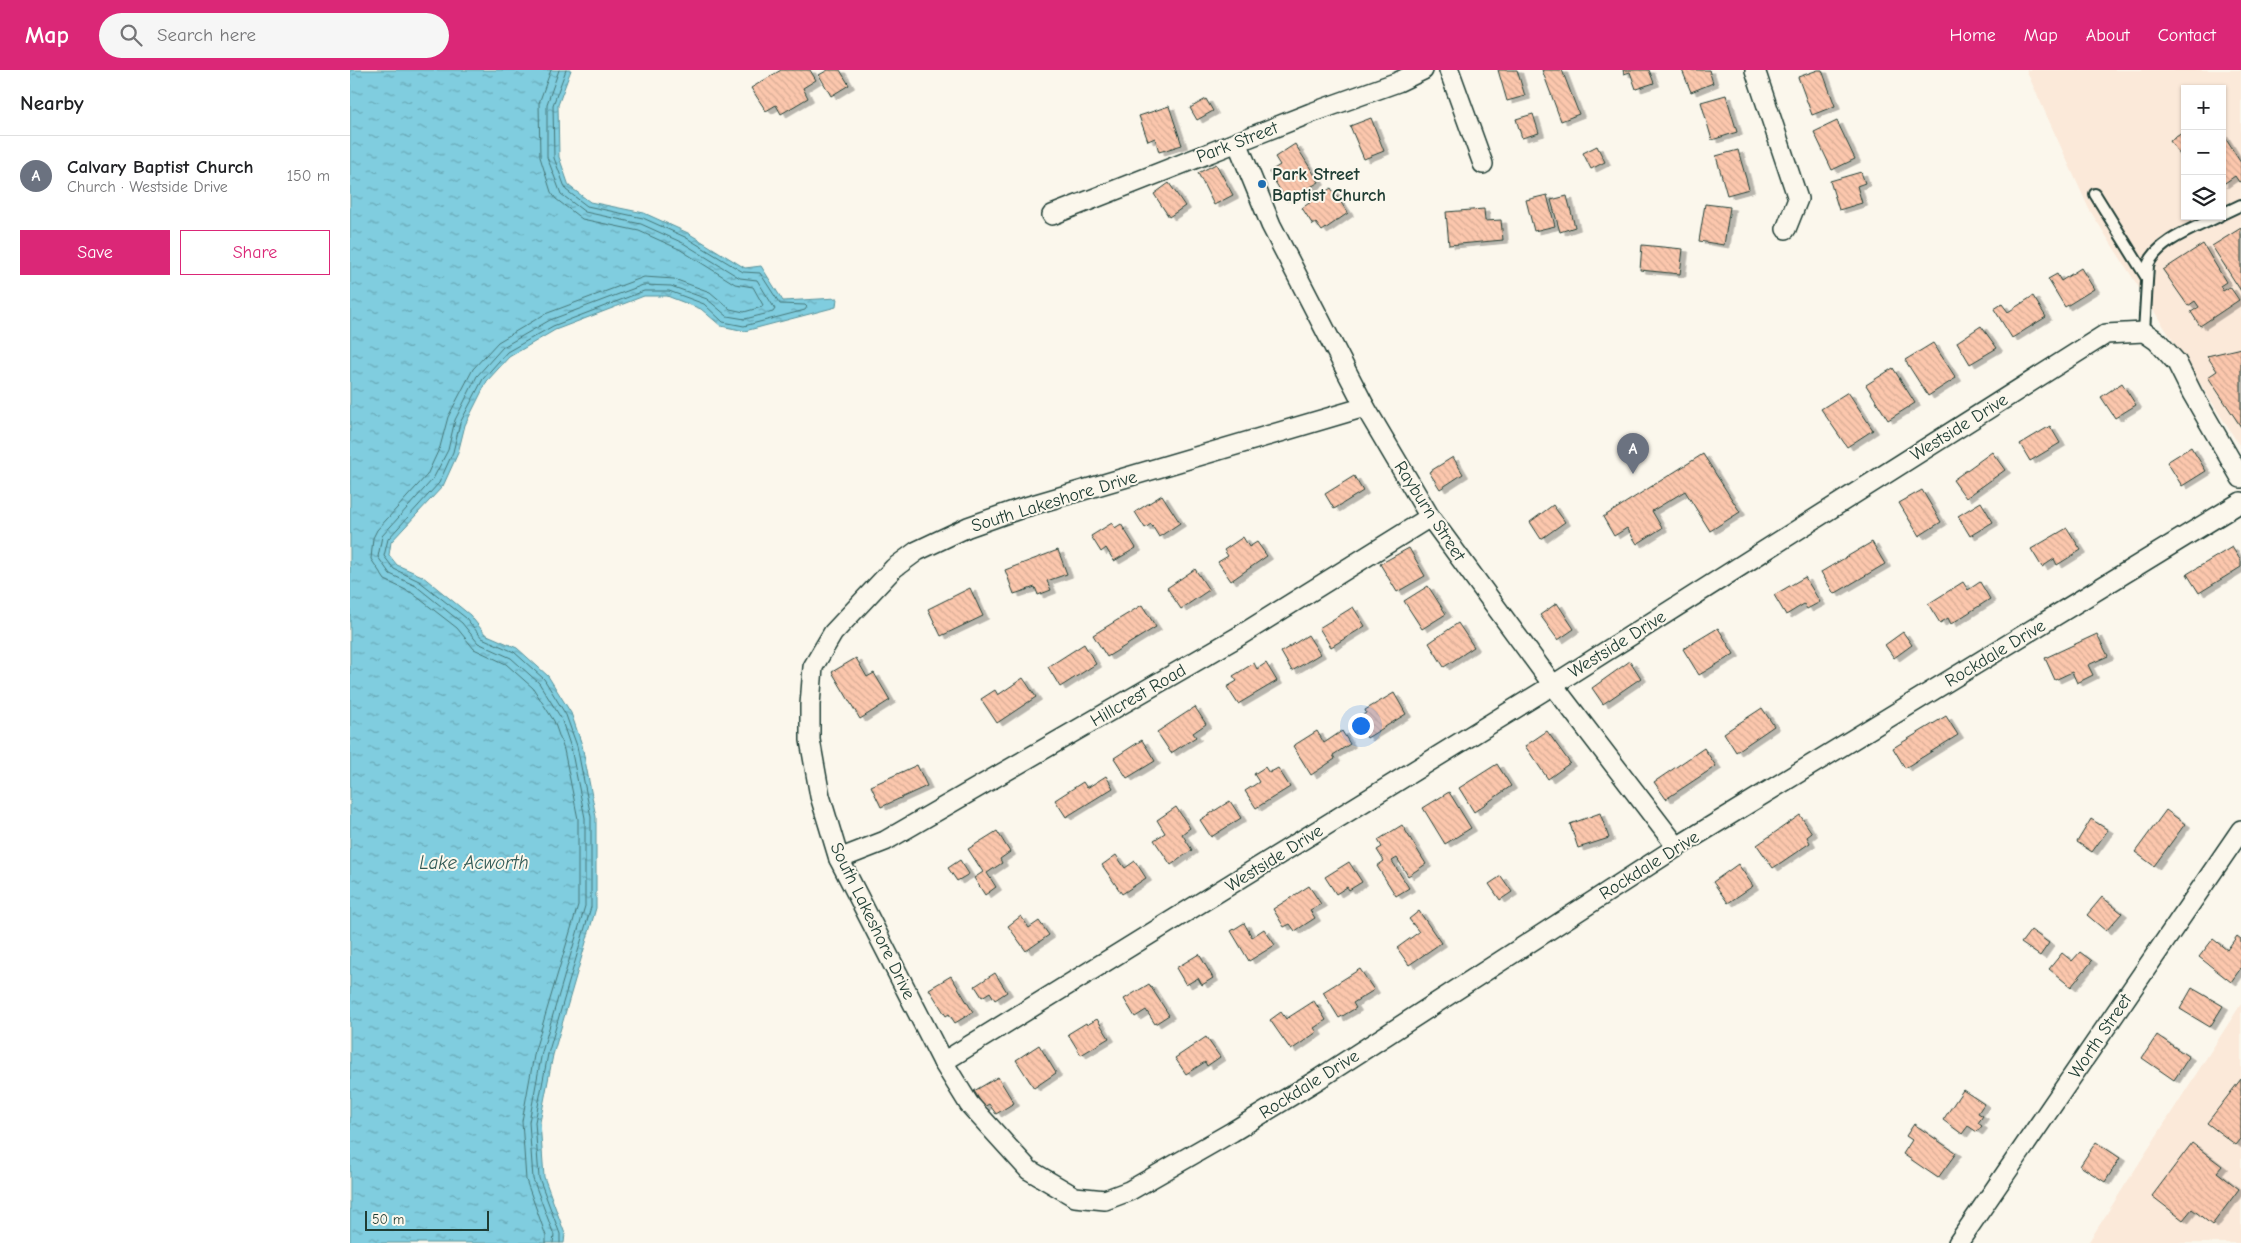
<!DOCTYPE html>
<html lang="en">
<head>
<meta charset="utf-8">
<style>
	body { margin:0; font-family:"Comic Neue",sans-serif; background:#f6f6f6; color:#202124 }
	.controls { position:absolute; right:15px; top:15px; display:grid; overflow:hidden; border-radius:0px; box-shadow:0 1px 4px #0004 }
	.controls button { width:45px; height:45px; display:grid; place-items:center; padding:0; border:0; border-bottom:1px solid #e0e0e0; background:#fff; color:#202124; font:25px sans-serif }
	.scale { position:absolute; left:15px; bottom:12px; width:124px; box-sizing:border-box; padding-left:5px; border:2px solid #1f3d34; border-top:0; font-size:14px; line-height:18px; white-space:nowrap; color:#1f3d34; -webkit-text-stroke:4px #fbf7ec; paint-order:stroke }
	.you { position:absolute; left:1010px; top:655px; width:18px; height:18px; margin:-12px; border:4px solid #fff; border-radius:50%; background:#1a73e8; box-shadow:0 0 0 8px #1a73e833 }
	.badge { display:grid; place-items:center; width:32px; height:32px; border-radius:50%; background:#db2777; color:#fff; font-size:16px; font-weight:700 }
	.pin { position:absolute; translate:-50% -41px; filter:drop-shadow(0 1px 2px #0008) }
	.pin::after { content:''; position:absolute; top:26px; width:18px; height:15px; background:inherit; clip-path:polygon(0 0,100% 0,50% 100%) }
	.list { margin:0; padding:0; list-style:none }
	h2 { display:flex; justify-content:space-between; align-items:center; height:65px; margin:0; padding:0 20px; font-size:21px }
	h2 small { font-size:16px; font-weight:400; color:#757577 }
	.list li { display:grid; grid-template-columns:32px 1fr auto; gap:15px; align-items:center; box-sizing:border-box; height:80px; padding:0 20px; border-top:1px solid #e0e0e0 }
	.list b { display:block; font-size:19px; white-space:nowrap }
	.list p { margin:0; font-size:16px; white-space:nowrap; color:#757577 }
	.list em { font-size:16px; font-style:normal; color:#757577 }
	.actions { display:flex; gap:10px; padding:15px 20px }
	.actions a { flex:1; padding:11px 0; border:1px solid #db2777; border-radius:0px; text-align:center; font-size:18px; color:#db2777 }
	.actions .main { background:#db2777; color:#fff }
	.icon { flex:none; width:28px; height:28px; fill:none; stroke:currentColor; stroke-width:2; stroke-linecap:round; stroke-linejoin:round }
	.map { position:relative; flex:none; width:1891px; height:1173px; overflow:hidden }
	header { display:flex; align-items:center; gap:30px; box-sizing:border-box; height:70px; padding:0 25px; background:#db2777; color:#fff }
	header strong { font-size:24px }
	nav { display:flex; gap:28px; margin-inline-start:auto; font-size:18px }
	.search { width:350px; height:45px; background:#f6f6f6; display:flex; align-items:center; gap:12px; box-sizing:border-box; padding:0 18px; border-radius:28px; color:#757577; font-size:19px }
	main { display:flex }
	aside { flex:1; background:#fff }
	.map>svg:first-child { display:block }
</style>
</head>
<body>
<header>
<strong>Map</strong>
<div class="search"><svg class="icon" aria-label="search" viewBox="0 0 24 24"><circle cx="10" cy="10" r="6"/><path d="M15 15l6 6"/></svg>Search here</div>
<nav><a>Home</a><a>Map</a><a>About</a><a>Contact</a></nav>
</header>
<main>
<aside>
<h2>Nearby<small></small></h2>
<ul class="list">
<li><span class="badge" style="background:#6b7280">A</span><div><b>Calvary Baptist Church</b><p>Church · Westside Drive</p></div><em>150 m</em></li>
</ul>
<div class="actions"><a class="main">Save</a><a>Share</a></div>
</aside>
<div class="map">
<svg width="1891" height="1173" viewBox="0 0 1891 1173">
	<defs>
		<pattern id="water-ripples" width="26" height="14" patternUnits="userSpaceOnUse" patternTransform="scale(1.25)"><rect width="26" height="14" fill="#80cddf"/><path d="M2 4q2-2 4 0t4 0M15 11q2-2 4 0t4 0" fill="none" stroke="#68a8b6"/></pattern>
		<pattern id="building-back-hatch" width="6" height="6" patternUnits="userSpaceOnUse" patternTransform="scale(1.25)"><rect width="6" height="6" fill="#fcc7ad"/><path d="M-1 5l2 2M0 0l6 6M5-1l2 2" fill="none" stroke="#d8ac95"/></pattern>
		<filter id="shadow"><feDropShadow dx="5.5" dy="3" stdDeviation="0" flood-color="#0004"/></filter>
	</defs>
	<rect width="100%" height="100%" fill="#fbf7ec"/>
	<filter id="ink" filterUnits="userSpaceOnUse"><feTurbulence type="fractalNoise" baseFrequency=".02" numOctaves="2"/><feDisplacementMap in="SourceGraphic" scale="10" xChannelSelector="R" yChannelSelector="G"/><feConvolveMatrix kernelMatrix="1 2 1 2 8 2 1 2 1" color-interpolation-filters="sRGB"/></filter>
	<g filter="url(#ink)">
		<g fill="#fbe9d9" fill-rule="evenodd">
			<path d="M1676,0H1891V378L1739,139ZM1835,19H1872V146H1835Z"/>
			<polygon points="1891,934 1891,1173 1738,1173"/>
		</g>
		<polygon fill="url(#water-ripples)" stroke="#59939b" points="0,0 221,0 208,35 209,87 219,116 240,132 294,143 338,163 395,198 411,196 433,231 487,228 486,237 395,261 371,256 351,239 317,226 294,226 205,260 159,287 137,311 115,355 108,383 93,416 41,472 39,485 47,495 72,506 120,545 135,564 167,578 198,606 221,643 232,675 246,747 246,838 203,985 190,1052 194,1107 215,1164 214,1173 0,1173"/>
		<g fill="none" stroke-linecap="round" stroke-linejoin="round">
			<g stroke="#467778" stroke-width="1">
				<polyline points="196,1173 196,1166 176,1110 172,1051 185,980 228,835 228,749 214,680 204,651 183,618 156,594 124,579 107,558 62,523 35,510 21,489 23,468 27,460 77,405 90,377 98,347 123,299 148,272 195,244 294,207 324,209 360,222 380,239 394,242 412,237 413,235 403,217 385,214 329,179 289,161 232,149 206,129 201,122 190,87 189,33 201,0"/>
				<polyline points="203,1173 204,1165 183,1109 179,1052 192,982 235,836 235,748 221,678 211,648 189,613 161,588 128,573 112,553 66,516 40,504 28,487 32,466 83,409 98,380 105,350 127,306 153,277 200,250 293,215 321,216 357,229 377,246 395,249 423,242 425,239 407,210 390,208 333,173 291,154 235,142 211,124 197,87 197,34 209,0"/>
				<polyline points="210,1173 210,1164 189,1108 185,1052 198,984 241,837 241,747 227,676 216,645 194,609 164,582 132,568 116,548 69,511 44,499 34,486 38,469 89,413 103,382 110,353 133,309 157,282 203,256 294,221 319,221 354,234 373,252 394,256 455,240 457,237 455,235 430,234 410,203 393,202 335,167 293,148 237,136 216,120 204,88 203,35 216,0"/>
			</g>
		</g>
		<g fill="url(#building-back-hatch)" stroke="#1f3d34" filter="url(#shadow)">
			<polygon points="431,0 460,0 466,10 453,18 458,28 431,44 426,35 416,41 401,18"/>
			<polygon points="478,0 490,0 499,15 481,26 469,5"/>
			<polygon points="1148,0 1167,0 1175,26 1157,31"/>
			<polygon points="1192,0 1212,0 1229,44 1211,51"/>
			<polygon points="1273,0 1299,0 1304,13 1286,19 1280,2 1274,4"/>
			<polygon points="1332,0 1359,0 1363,13 1341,22"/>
			<polygon points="1468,0 1472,0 1485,36 1462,45 1448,7"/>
			<polygon points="1376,25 1387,62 1362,70 1351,32"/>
			<polygon points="856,29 863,41 847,50 840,38"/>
			<polygon points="819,36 832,75 809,82 805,68 798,71 789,46"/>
			<polygon points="1183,44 1189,63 1172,68 1166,49"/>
			<polygon points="1021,48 1034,81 1014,89 1000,56"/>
			<polygon points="1487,51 1505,89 1482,100 1464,62"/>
			<polygon points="1835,61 1835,92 1820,71"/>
			<polygon points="1872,63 1891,93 1891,111 1889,112 1885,106 1872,115"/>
			<polygon points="945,74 969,112 937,131 919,102 930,95 925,87"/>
			<polygon points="1247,76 1255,92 1241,99 1233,83"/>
			<polygon points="1388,80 1399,119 1377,125 1366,86"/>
			<polygon points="866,94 883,125 864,135 848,103"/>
			<polygon points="1511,102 1515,113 1507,116 1512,133 1489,140 1480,111"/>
			<polygon points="819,113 835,136 819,147 804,124"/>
			<polygon points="981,118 998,143 972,161 966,153 963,155 952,138"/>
			<polygon points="1197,125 1205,156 1184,161 1176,130"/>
			<polygon points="1217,126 1225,157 1210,162 1201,130"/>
			<polygon points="1355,134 1380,137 1374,175 1349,171"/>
			<polygon points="1134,139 1135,151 1151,150 1153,170 1099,175 1096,142"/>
			<polygon points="1891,158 1891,221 1862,176"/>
			<polygon points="1853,174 1876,212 1870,216 1873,221 1880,217 1889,230 1850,256 1841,242 1849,237 1845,231 1838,236 1813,200"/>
			<polygon points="1292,175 1333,179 1330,204 1290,200"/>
			<polygon points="1731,198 1744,219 1715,237 1698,209 1707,204 1711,211"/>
			<polygon points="1683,226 1696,247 1662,268 1644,239 1652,234 1658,242"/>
			<polygon points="1631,256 1647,278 1620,294 1607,272"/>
			<polygon points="1583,273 1606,308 1578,326 1555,290"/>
			<polygon points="1891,278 1891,357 1858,307 1867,301 1857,286"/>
			<polygon points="1543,298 1565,333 1538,350 1516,315"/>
			<polygon points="1772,313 1786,335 1765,348 1751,327"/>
			<polygon points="1498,322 1523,360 1497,377 1471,339"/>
			<polygon points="1700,356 1710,373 1680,391 1670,374"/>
			<polygon points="1841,377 1856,401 1832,416 1817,392"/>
			<polygon points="1642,382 1655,400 1616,428 1603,410"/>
			<polygon points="1353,384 1390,442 1360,461 1335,421 1302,441 1312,458 1287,474 1277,458 1264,466 1253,447"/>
			<polygon points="1103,387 1113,404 1090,419 1079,402"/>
			<polygon points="1004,406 1013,421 984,439 975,424"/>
			<polygon points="1572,420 1591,452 1569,466 1549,433"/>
			<polygon points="812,425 830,453 809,467 801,454 795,458 785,442"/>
			<polygon points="1631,432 1643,452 1620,466 1608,446"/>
			<polygon points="1203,435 1215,452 1191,469 1180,452"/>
			<polygon points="762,453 765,458 771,454 786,478 764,491 756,478 751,482 741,466"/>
			<polygon points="1717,458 1731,480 1707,495 1704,489 1692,497 1681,479"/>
			<polygon points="893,467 899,477 907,472 917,486 881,511 868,492 878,486 874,480"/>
			<polygon points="1522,472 1535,494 1484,524 1471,502"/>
			<polygon points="1882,477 1891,491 1891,497 1849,523 1837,504"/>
			<polygon points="1059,478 1075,506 1047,522 1030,494"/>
			<polygon points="708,480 717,504 697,511 701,520 688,525 685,517 664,524 655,500"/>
			<polygon points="845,499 859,520 831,539 817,518"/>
			<polygon points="1455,507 1470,532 1457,539 1454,534 1436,545 1424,525"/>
			<polygon points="1613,512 1618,520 1630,512 1640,529 1601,554 1598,548 1590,553 1578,534"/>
			<polygon points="1078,516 1096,544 1072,559 1054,531"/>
			<polygon points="620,518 633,546 591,566 578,539"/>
			<polygon points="1207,533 1224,559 1208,570 1190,545"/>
			<polygon points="792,535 806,557 757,587 743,565"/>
			<polygon points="1003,537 1015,556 981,577 969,558"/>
			<polygon points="1108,553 1124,577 1094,597 1079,573"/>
			<polygon points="1368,558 1384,584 1349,605 1333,579"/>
			<polygon points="1553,562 1562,575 1544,588 1535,575"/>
			<polygon points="1747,564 1758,586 1738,595 1743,605 1727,613 1722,602 1705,610 1695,588"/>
			<polygon points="958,565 970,584 942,601 931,582"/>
			<polygon points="734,574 746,594 710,617 698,597"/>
			<polygon points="506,588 517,607 524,603 540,630 510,649 482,602"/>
			<polygon points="1280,591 1291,608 1253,634 1242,618"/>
			<polygon points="904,593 907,599 916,593 927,611 888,634 877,617 887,611 883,606"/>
			<polygon points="673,608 686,627 647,653 631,629 645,620 648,625"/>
			<polygon points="1044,623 1056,644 1017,668 1006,649 1016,643 1015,640"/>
			<polygon points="845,637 856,654 843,663 846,667 821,683 807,662"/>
			<polygon points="1412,638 1424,656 1386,682 1374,663"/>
			<polygon points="1596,646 1608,665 1555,698 1543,678"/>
			<polygon points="967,661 974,673 992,661 1000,674 983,685 985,689 961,705 943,676"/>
			<polygon points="1197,661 1220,693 1198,709 1175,676"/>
			<polygon points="792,670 805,691 777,708 764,688"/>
			<polygon points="1354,678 1366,696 1316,729 1304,712"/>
			<polygon points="1147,694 1161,716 1124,742 1109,718"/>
			<polygon points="567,695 577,716 531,737 521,716"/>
			<polygon points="915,697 919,703 928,698 940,717 906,738 895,721 909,712 904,704"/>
			<polygon points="756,706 763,718 716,747 705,730 733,712 737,718"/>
			<polygon points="1099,722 1121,758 1095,774 1073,738"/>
			<polygon points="880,731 891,748 861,767 850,750"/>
			<polygon points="826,737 840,758 832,764 842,780 821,795 804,770 815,763 807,750"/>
			<polygon points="1816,740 1835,754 1804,796 1785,782"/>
			<polygon points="1250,743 1259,768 1228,778 1220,754"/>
			<polygon points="1450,745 1462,763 1457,767 1460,773 1423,798 1407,775"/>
			<polygon points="1741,749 1758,760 1742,782 1727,772"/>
			<polygon points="1052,755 1076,794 1058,806 1047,788 1042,791 1059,818 1046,826 1027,796 1034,791 1027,780 1032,777 1028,770"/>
			<polygon points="647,761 660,782 650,789 652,793 637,803 646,817 635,825 624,808 633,802 618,779"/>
			<polygon points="766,785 775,798 785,791 796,808 772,824 752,795"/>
			<polygon points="610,790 619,804 607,811 598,798"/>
			<polygon points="999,792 1012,812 999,820 997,817 986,824 975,807"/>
			<polygon points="1388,794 1403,816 1378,833 1363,812"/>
			<polygon points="1151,806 1162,822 1150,830 1139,814"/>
			<polygon points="959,816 971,834 960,840 965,848 945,861 940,854 934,857 923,839"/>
			<polygon points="1752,827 1772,843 1756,861 1737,845"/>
			<polygon points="1069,841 1091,873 1059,895 1047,878 1069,862 1059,849"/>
			<polygon points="671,846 679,858 689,851 699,865 676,881 658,856"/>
			<polygon points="894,853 902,867 914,859 925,875 899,891 881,861"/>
			<polygon points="1681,860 1699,873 1690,886 1671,873"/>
			<polygon points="1887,866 1891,869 1891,898 1881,912 1849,887 1863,869 1877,880"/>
			<polygon points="1730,882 1742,891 1721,917 1699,899 1712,883 1722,891"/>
			<polygon points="849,884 863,908 852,915 848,908 836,915 826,898"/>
			<polygon points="1010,899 1024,920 1003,933 1006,938 989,948 973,922"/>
			<polygon points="645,903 657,922 645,930 640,922 632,927 625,916"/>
			<polygon points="601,906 623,942 605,953 599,944 596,946 579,919"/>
			<polygon points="799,914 819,945 805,954 796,940 785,947 774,929"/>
			<polygon points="1842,918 1873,936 1860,957 1830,939"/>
			<polygon points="964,931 976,950 964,958 967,962 941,980 920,950 931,942 936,949"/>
			<polygon points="747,949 759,968 731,985 718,964 736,953 737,955"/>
			<polygon points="1807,965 1839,987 1824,1010 1792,988"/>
			<polygon points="856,967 870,987 857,996 855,992 836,1004 825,988"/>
			<polygon points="689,975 706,1003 684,1018 666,990"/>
			<polygon points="648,1007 664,1033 646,1044 639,1034 634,1037 624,1021"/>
			<polygon points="1891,1009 1891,1069 1886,1075 1857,1053"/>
			<polygon points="1613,1020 1634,1034 1628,1043 1633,1046 1628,1053 1632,1056 1627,1062 1618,1056 1612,1064 1593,1050"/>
			<polygon points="1564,1054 1606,1083 1588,1108 1553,1084 1562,1070 1556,1066"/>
			<polygon points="1746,1072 1770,1088 1755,1112 1730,1096"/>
			<polygon points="1842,1073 1872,1096 1867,1102 1889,1119 1862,1155 1842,1139 1833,1150 1802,1126"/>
		</g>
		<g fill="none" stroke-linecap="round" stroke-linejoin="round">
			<defs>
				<g id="service">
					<polyline points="1745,124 1797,208"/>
					<polyline points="1872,144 1891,135"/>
					<path d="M1794,262L1798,195C1808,170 1846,158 1869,146"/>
				</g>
				<g id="minor">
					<polyline points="1099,0 1133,94"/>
					<polyline points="1405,0 1448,129 1436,159"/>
					<polyline points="887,72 921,155 1015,337 1080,447 1203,615 1327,777"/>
					<polyline points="702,145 961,43 1048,12 1073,0"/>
					<polyline points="1015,337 672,438 618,457 567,481 544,498 483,563 463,597 460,635 460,670 470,726 489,789 593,992 619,1034 679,1100 725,1127 755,1130 779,1121 882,1062 967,1010 1327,777 1891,432"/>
					<polyline points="489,789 535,771 886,568 1080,447"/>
					<polyline points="593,992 1203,615 1756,264 1794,262 1807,271 1827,293 1842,323 1891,408"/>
					<polyline points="1608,1173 1891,760"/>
				</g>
			</defs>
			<use href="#service" stroke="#1f3d34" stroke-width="14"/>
			<use href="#minor" stroke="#1f3d34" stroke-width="22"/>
			<use href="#service" stroke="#fbf7ec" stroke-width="10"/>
			<use href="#minor" stroke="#fbf7ec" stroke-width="19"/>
		</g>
	</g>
	<circle fill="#1f6fb2" stroke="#fbf7ec" stroke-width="2" cx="912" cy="114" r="5"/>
	<g text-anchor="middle" stroke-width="4" stroke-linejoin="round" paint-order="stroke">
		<g font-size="18" fill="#1f3d34" stroke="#fbf7ec">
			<text transform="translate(887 72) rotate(-21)" y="6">Park Street</text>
			<text transform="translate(1609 357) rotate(-32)" y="6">Westside Drive</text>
			<text transform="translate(704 431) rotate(-17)" y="6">South Lakeshore Drive</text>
			<text transform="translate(1080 441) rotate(57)" y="6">Rayburn Street</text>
			<text transform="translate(1267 574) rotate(-32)" y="6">Westside Drive</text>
			<text transform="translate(1645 583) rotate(-31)" y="6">Rockdale Drive</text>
			<text transform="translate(788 625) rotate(-30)" y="6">Hillcrest Road</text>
			<text transform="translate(924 788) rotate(-32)" y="6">Westside Drive</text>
			<text transform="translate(1299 795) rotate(-32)" y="6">Rockdale Drive</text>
			<text transform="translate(523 851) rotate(64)" y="6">South Lakeshore Drive</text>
			<text transform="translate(1750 966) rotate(-56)" y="6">Worth Street</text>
			<text transform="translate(959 1014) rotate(-32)" y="6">Rockdale Drive</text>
		</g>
		<g font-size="18" font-weight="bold" fill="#1f3d34" stroke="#fbf7ec" text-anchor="start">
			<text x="922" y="110">Park Street<tspan x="922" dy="21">Baptist Church</tspan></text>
		</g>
		<g font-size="19" font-style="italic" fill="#325a56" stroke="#fbf7ec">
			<text x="124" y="799">Lake Acworth</text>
		</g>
	</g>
</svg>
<div class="controls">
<button>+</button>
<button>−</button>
<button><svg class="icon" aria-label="layers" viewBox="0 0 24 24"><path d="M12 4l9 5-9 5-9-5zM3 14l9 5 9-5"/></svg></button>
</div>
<div class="scale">50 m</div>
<div class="you"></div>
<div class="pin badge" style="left:1283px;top:404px;background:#6b7280">A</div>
</div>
</main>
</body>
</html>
